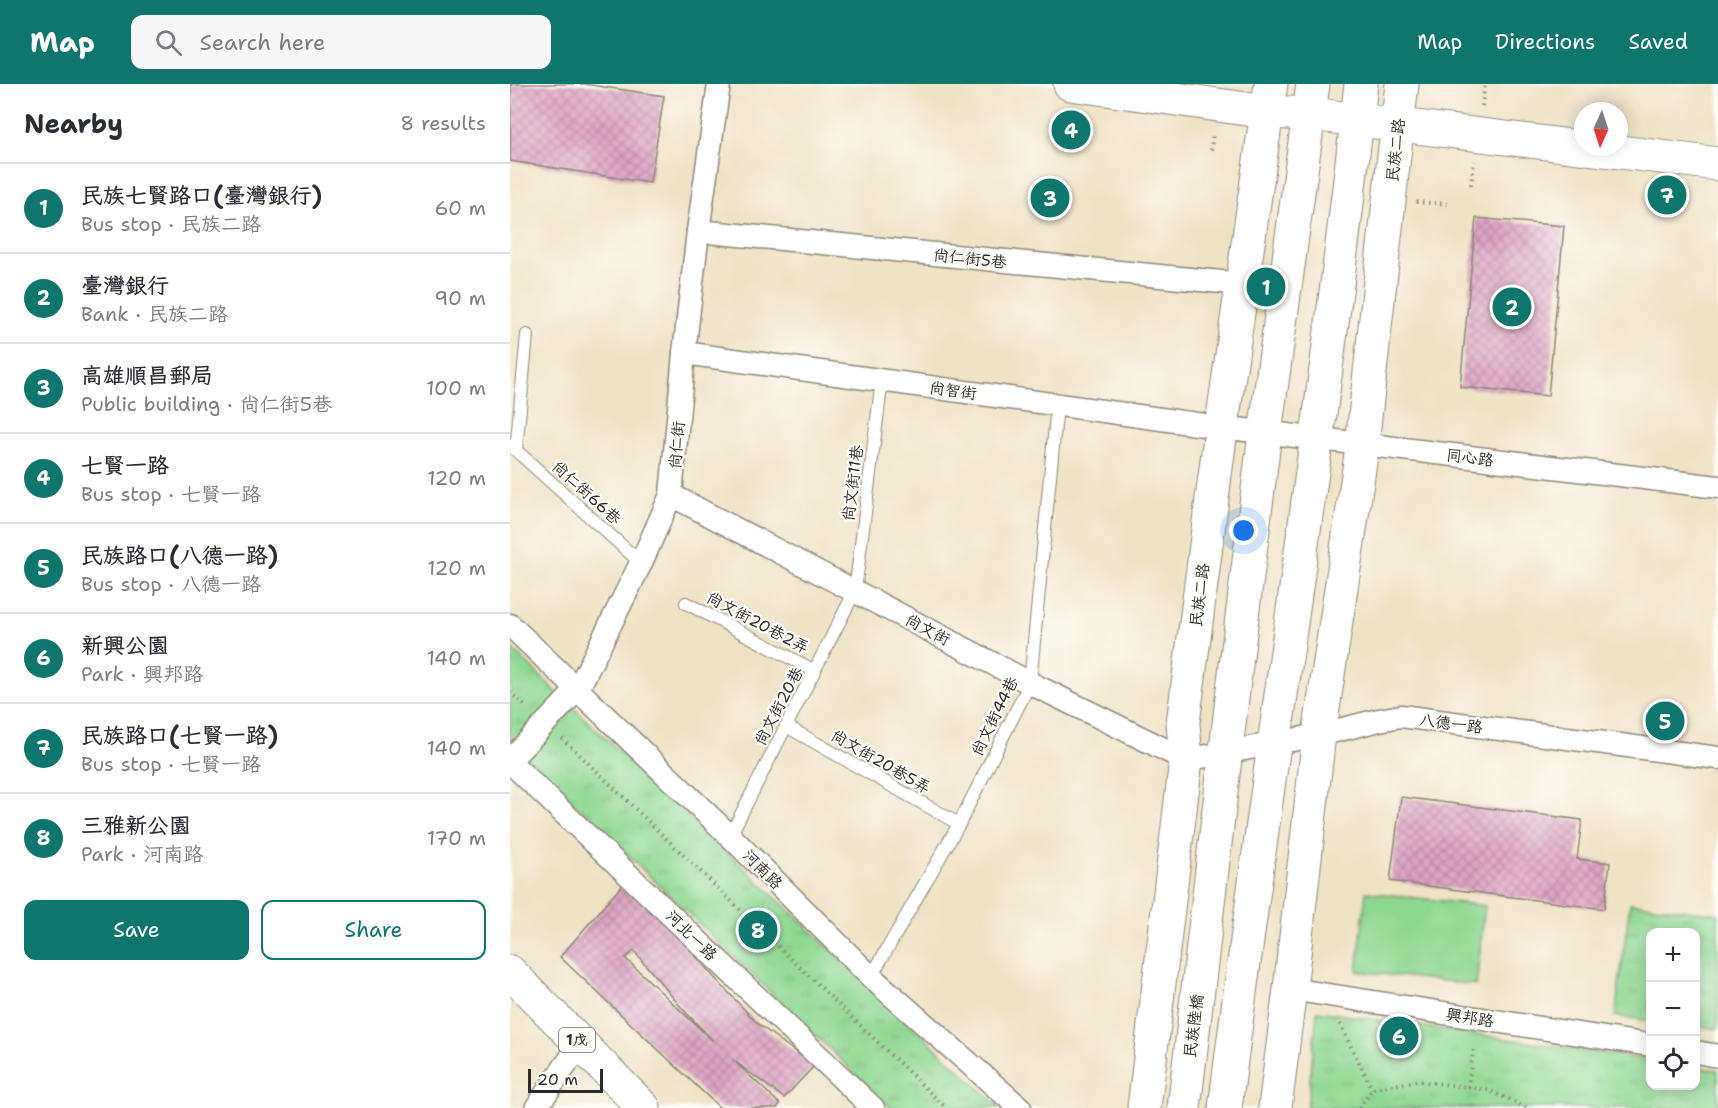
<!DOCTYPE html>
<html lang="en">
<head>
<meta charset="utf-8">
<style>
	body { margin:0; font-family:"Shantell Sans","LXGW WenKai TC",sans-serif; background:#f7f7f7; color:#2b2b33 }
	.controls { position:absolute; right:18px; bottom:18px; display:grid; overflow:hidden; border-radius:12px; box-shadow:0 3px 15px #0003 }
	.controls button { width:54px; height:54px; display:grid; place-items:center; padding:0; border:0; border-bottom:2px solid #e1e1e2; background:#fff; color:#2b2b33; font:30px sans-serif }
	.compass { position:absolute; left:1064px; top:18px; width:54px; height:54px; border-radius:50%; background:#fff; box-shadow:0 3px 15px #0003; rotate:183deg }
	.scale { position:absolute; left:18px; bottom:15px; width:75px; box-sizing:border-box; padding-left:6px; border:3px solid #2b2b2b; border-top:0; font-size:16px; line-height:21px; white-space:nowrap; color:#2b2b2b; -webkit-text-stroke:4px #fdfcf7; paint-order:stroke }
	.you { position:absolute; left:734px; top:447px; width:21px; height:21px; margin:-15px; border:4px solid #fff; border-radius:50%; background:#1a73e8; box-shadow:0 0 0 9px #1a73e833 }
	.badge { display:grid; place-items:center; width:39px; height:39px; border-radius:50%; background:#0f766e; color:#fff; font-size:20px; font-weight:700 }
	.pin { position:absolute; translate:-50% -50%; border:3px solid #fff; box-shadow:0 2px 6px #0006 }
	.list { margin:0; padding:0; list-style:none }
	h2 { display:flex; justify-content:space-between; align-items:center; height:78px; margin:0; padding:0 24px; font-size:26px }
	h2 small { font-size:20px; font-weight:400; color:#7c7c81 }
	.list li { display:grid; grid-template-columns:39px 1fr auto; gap:18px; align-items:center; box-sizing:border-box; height:90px; padding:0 24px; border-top:2px solid #e1e1e2 }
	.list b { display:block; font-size:22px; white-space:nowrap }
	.list p { margin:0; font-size:20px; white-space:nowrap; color:#7c7c81 }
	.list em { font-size:20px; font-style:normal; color:#7c7c81 }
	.actions { display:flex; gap:12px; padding:18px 24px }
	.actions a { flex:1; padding:14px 0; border:2px solid #0f766e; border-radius:12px; text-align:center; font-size:21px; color:#0f766e }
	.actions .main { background:#0f766e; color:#fff }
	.icon { flex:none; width:33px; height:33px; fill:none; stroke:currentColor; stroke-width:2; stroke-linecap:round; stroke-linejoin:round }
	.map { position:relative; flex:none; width:1208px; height:1024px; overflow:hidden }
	header { display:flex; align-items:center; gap:36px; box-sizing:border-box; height:84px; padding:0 30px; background:#0f766e; color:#fff }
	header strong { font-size:28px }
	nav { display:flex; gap:33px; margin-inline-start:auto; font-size:21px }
	.search { width:420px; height:54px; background:#f7f7f7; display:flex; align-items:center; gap:15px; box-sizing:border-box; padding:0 21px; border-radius:12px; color:#7c7c81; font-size:22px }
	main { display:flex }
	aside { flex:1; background:#fff }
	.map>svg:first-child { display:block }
</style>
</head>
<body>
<header>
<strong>Map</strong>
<div class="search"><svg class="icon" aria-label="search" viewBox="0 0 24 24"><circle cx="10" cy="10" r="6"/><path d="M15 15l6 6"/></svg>Search here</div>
<nav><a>Map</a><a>Directions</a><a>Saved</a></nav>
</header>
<main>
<aside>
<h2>Nearby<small>8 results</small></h2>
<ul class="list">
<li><span class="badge">1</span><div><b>民族七賢路口(臺灣銀行)</b><p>Bus stop · 民族二路</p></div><em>60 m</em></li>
<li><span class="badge">2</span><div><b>臺灣銀行</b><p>Bank · 民族二路</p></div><em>90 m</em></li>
<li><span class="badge">3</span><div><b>高雄順昌郵局</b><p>Public building · 尚仁街5巷</p></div><em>100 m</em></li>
<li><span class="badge">4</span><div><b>七賢一路</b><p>Bus stop · 七賢一路</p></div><em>120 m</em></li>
<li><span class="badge">5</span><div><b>民族路口(八德一路)</b><p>Bus stop · 八德一路</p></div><em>120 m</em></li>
<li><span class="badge">6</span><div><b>新興公園</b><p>Park · 興邦路</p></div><em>140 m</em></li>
<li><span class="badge">7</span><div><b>民族路口(七賢一路)</b><p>Bus stop · 七賢一路</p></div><em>140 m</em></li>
<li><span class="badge">8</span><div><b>三雅新公園</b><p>Park · 河南路</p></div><em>170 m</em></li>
</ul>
<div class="actions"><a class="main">Save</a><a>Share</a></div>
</aside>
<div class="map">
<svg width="1208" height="1024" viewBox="0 0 1208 1024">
	<defs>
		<pattern id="grass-tufts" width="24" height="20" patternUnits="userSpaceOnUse" patternTransform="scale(1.5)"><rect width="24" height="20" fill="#8ed792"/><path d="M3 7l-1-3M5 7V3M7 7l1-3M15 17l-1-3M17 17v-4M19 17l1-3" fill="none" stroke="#7bb97e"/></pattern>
		<pattern id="building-cross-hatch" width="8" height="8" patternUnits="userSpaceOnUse" patternTransform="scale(1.5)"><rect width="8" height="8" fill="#dea6c3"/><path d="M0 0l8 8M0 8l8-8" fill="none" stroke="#b4879f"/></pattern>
	</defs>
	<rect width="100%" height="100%" fill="#fdfcf7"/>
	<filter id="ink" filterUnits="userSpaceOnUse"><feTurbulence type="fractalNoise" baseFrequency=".0167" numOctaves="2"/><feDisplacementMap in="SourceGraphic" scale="12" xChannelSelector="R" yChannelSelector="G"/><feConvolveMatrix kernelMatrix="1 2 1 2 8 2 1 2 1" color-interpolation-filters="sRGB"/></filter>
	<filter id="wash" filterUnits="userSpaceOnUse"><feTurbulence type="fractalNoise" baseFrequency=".008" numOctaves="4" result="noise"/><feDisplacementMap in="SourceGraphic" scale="24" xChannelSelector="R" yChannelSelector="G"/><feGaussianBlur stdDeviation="1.35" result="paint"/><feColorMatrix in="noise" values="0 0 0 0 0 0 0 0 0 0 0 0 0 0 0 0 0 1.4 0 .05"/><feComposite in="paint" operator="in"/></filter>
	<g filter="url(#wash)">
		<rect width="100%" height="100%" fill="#efe3c6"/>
		<g fill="url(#grass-tufts)" stroke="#5c815e" stroke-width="1.5">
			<polygon points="0,563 57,618 490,1024 381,1024 0,658"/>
			<polygon points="1120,819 1208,830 1208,945 1186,942 1186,848 1140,848 1140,937 1105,932"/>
			<polygon points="807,927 1140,976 1140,1002 1186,1002 1186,983 1208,986 1208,1024 797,1024"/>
		</g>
		<polygon fill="#8ed792" stroke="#5c815e" stroke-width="1.5" points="856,808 975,822 966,901 847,887"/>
		<g id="blocks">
			<g fill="url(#building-cross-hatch)" fill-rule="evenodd">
				<polygon points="1,0 74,0 154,12 140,99 0,77"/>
				<polygon points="966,134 1054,142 1038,312 950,303"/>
				<polygon points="891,713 1072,736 1067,775 1100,779 1094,825 880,797"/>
				<path d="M114,799L154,835L202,891L248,940L304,982L274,1014L223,976L270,1020L267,1024H210L50,873ZM124,867L171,923L203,957L115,874Z"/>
			</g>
		</g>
	</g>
	<g filter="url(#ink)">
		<use href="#blocks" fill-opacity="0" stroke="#8d8778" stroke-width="1.5"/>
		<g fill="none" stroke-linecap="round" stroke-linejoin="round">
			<defs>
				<g id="lane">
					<polyline points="0,361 131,479"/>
					<polyline points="6,366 17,251"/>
					<polyline points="176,519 305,587"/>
					<polyline points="276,642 449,740"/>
					<polyline points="220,752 345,507 372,296"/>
					<polyline points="361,893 449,740 520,599 547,321"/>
				</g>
				<g id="street">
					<polyline points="188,147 732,200"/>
					<polyline points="174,269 694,341 1208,403"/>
					<polyline points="161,411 520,599 676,676 809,651 869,636 891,632 1208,674"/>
					<polyline points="0,541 220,752 361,893 510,1024"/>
					<polyline points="0,676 68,605 131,479 161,411 174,269 188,147 209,0"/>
					<polyline points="0,678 363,1024"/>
					<polyline points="780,905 1140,961"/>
					<polyline points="1186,968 1208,972"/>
					<polyline points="26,1024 71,959"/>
				</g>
				<g id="secondary">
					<polyline points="560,0 757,28 800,30 1208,80"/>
					<polyline points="634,1024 676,676 673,639 709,361 761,0"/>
					<polyline points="674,1024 725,589 755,349 803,0"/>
					<path d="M715,1024C758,682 813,342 851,0"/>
					<polyline points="765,1024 780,905 809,651 850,378 892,0"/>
				</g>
				<polyline id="primary" points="0,888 134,1024"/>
			</defs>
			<use href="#lane" stroke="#8d8778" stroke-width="14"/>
			<use href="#street" stroke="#8d8778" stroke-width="25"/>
			<use href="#secondary" stroke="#8d8778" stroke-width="35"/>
			<use href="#primary" stroke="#8d8778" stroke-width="35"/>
			<g stroke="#8d8778" stroke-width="4" stroke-dasharray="1.5 4.5" stroke-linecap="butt">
				<polyline points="972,22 975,0"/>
				<polyline points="701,66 703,49"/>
				<polyline points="961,101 964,77"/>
				<polyline points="906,118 941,120"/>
				<polyline points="0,608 17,624"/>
				<polyline points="52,654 436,1024"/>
				<polyline points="830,940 862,1005"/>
				<polyline points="958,1003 964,962"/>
				<polyline points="850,1024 862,1005 907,997 958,1003 978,1006 1018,1024"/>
			</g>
			<use href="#lane" stroke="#fff" stroke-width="12"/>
			<use href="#street" stroke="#fff" stroke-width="22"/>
			<use href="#secondary" stroke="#fff" stroke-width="33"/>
			<use href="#primary" stroke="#fff" stroke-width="33"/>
		</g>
	</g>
	<g text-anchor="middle" stroke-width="4.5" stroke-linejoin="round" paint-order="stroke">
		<rect fill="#fdfcf7" stroke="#6a6a68" stroke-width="1.5" x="49" y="944" width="36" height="24" rx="4.5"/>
		<g font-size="15" font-weight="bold" fill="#2b2b2b">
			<text x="67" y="961">1戊</text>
		</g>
		<g font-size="16" fill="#2b2b2b" stroke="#fdfcf7">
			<text transform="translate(885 66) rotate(-84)" y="6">民族二路</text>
			<text transform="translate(460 174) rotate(6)" y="6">尚仁街5巷</text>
			<text transform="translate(443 306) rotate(8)" y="6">尚智街</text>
			<text transform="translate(166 361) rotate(-85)" y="6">尚仁街</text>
			<text transform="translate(960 373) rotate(7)" y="6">同心路</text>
			<text transform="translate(342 399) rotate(-83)" y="6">尚文街11巷</text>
			<text transform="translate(77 408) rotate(42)" y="6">尚仁街66巷</text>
			<text transform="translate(689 511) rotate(-83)" y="6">民族二路</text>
			<text transform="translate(248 538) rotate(28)" y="6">尚文街20巷2弄</text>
			<text transform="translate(418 545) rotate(28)" y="6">尚文街</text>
			<text transform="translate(268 622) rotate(-62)" y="6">尚文街20巷</text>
			<text transform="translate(484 632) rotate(-64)" y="6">尚文街44巷</text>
			<text transform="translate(941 639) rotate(7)" y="6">八德一路</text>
			<text transform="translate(371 677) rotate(30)" y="6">尚文街20巷5弄</text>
			<text transform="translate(253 785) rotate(45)" y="6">河南路</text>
			<text transform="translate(182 851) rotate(44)" y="6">河北一路</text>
			<text transform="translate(960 933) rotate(9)" y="6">興邦路</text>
			<text transform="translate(683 942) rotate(-83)" y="6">民族陸橋</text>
		</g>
	</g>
</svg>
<div class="controls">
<button>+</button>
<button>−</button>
<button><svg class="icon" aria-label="locate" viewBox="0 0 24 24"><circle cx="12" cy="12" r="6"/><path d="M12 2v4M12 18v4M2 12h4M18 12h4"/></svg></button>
</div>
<svg class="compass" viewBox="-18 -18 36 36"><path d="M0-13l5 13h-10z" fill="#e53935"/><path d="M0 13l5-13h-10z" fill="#7c7c81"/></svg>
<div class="scale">20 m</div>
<div class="you"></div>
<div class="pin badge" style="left:756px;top:203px">1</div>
<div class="pin badge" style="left:1002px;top:223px">2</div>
<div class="pin badge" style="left:540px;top:114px">3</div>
<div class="pin badge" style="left:561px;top:46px">4</div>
<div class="pin badge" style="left:1155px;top:637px">5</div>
<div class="pin badge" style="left:889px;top:952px">6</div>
<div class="pin badge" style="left:1157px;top:111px">7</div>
<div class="pin badge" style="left:248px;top:846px">8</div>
</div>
</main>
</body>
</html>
